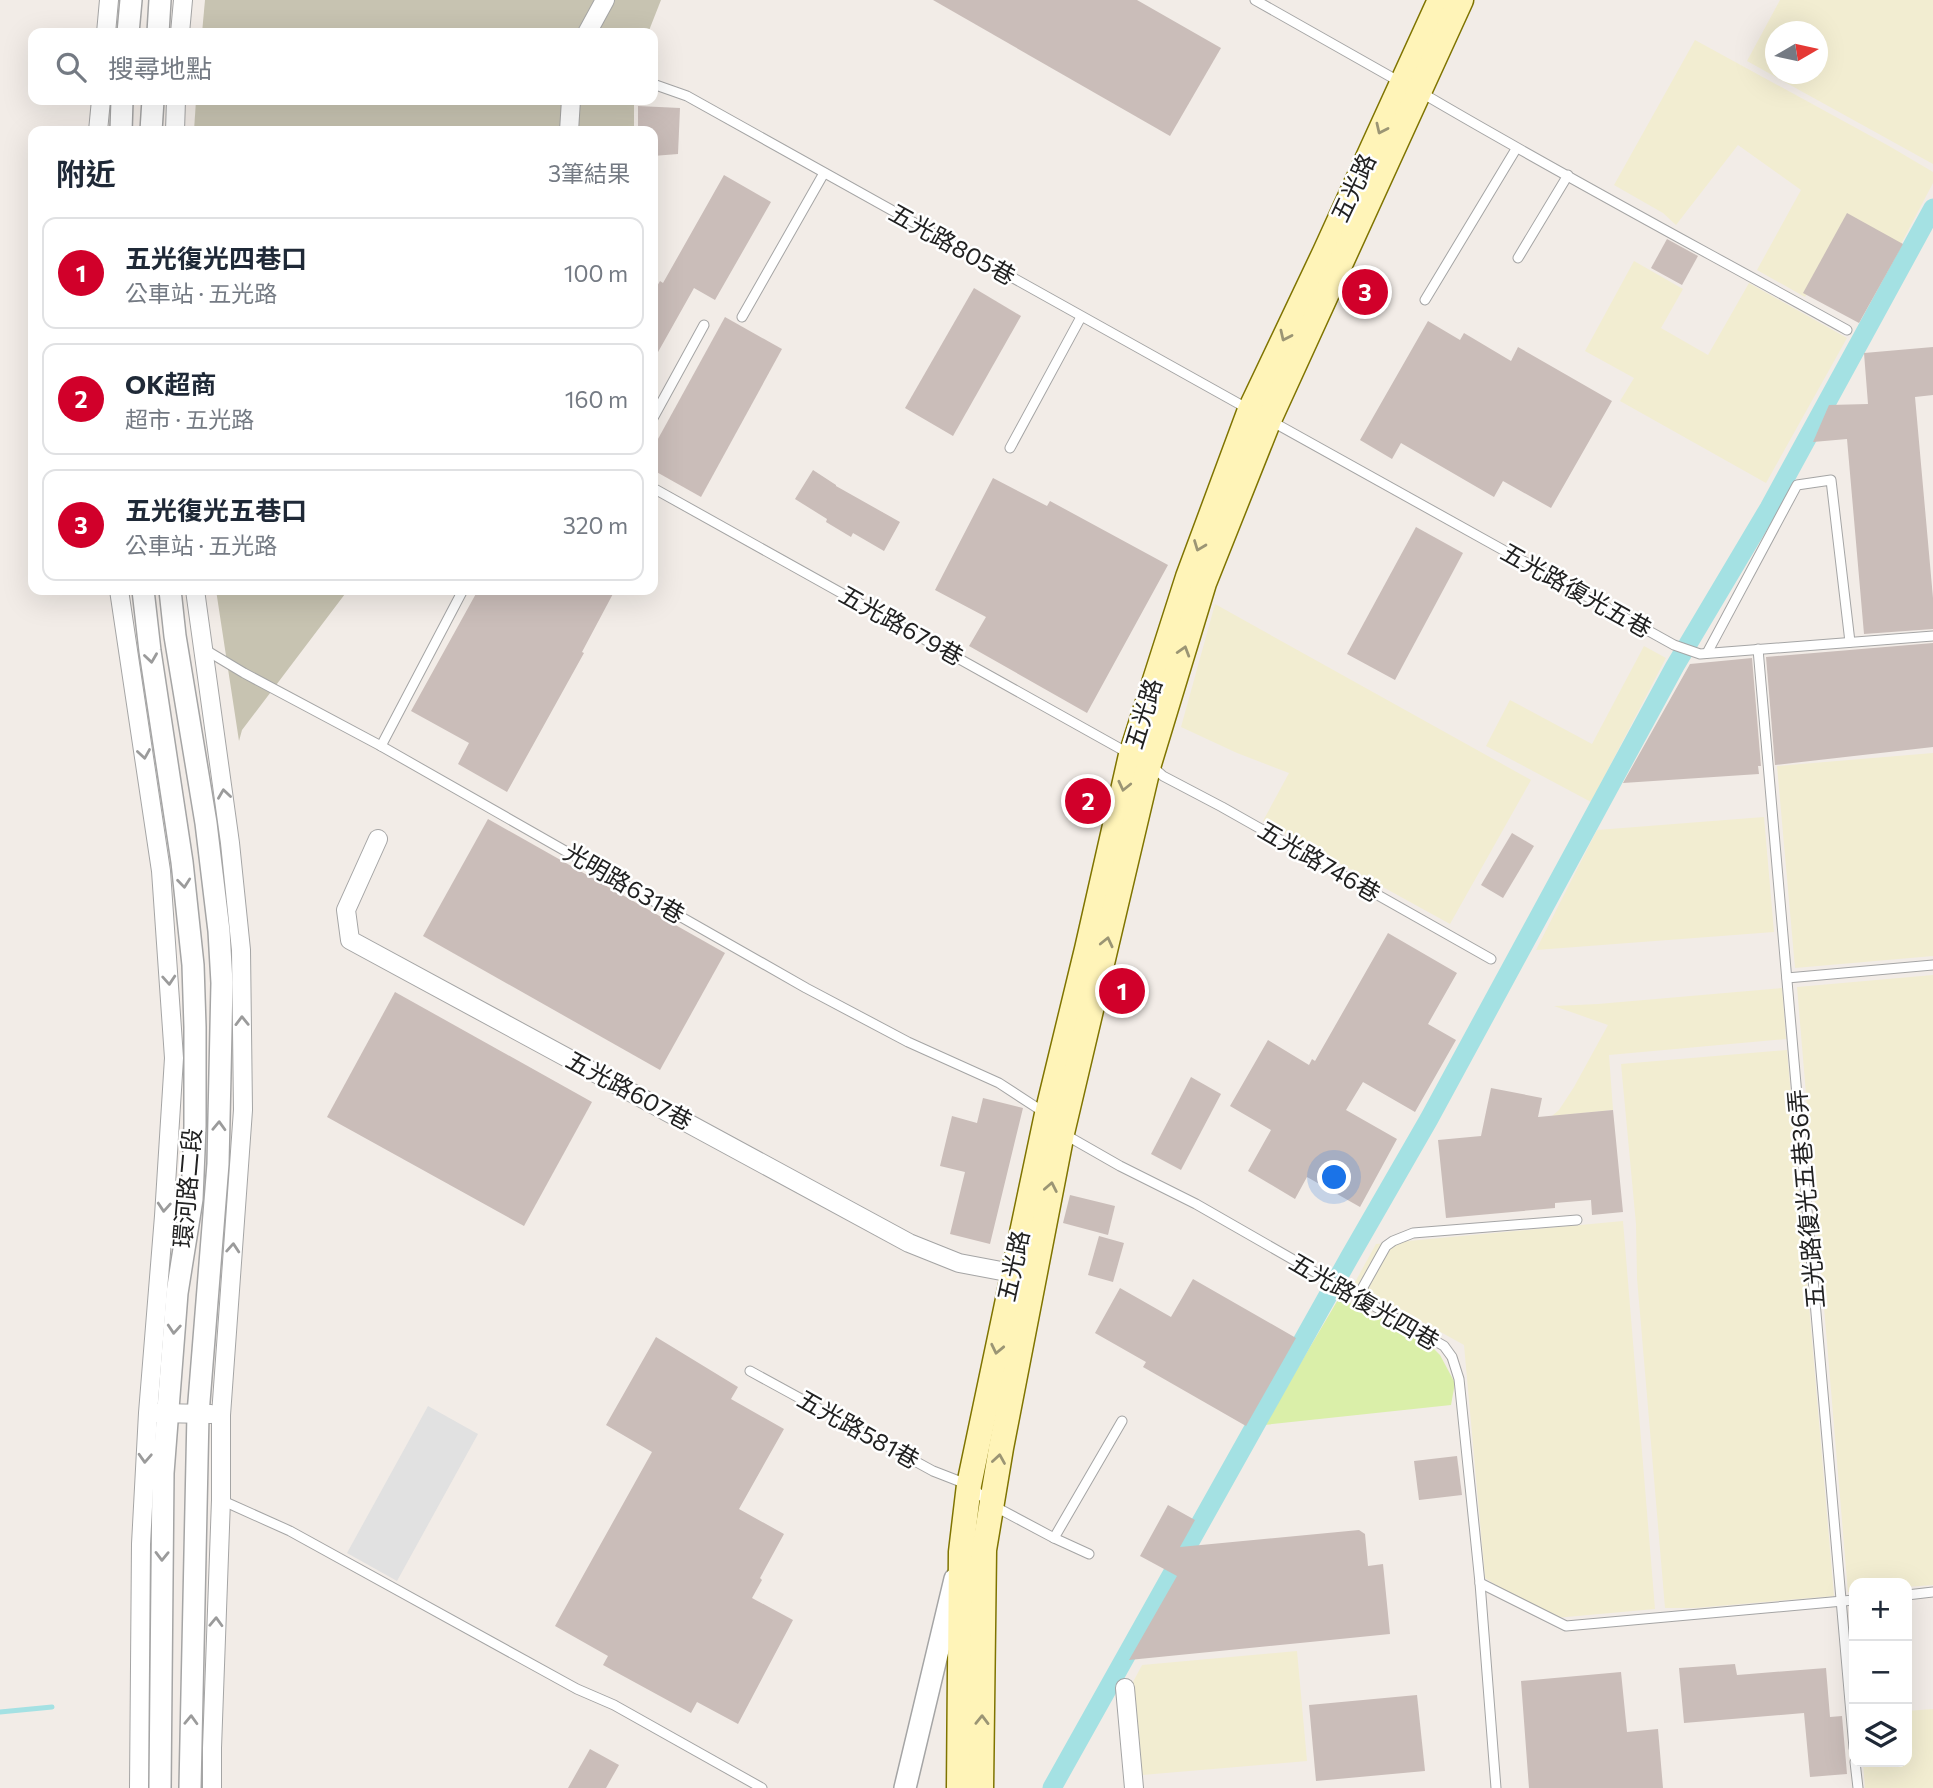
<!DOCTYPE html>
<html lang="zh-TW">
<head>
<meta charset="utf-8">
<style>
	body { margin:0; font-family:Commissioner,"Noto Sans TC",sans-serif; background:#f2f2f3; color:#1f2937 }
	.controls { position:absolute; right:21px; bottom:21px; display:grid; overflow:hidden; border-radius:14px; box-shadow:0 7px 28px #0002 }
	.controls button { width:63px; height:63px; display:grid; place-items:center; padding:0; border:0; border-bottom:2px solid #e0e1e3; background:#fff; color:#1f2937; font:35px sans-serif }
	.compass { position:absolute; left:1765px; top:21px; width:63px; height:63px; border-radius:50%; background:#fff; box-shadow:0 7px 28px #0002; rotate:81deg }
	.you { position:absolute; left:1335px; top:1178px; width:24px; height:24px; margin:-18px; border:5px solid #fff; border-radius:50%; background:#1a73e8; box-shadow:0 0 0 10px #1a73e833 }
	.badge { display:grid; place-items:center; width:46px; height:46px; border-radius:50%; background:#d1002a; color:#fff; font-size:23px; font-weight:700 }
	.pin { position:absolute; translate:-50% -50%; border:4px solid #fff; box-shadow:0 2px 7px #0006 }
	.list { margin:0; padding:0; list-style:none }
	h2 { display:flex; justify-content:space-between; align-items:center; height:91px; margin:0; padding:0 28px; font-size:30px }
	h2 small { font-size:23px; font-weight:400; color:#747a83 }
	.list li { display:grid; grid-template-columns:46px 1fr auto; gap:21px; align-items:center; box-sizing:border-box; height:112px; margin:0 14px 14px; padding:0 14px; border:2px solid #e0e1e3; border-radius:14px }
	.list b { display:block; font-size:26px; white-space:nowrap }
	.list p { margin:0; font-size:23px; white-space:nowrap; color:#747a83 }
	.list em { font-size:23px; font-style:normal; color:#747a83 }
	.icon { flex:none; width:38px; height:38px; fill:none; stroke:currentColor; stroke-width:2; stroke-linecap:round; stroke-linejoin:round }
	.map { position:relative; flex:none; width:1933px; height:1788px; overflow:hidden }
	.search { position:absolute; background:#fff; box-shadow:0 7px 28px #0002; left:28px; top:28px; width:630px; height:77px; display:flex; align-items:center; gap:18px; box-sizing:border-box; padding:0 24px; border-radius:14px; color:#747a83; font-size:26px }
	.panel { position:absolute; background:#fff; box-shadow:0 7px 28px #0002; left:28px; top:126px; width:630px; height:469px; border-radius:14px }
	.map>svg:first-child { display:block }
</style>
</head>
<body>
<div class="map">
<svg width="1933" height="1788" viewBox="0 0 1933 1788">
	<rect width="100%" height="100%" fill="#f2ece7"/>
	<g fill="#c7c3b1">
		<polygon points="205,0 661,0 648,33 202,33"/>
		<polygon points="196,100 634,100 634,131 194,131"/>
		<polygon points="216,590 348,590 242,730 239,741"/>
	</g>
	<g fill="#f2edd1" fill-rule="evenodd">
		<path d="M1780,0H1933V164L1747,61ZM1776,32H1818V74H1776Z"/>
		<polygon points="1695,40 1889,146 1933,172 1933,183 1901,244 1850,216 1805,297 1757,270 1801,190 1738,145 1676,225 1663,213 1614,185"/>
		<polygon points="1634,261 1683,289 1661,328 1708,355 1749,283 1847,338 1766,483 1620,401 1634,378 1585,351"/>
		<polygon points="1215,604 1531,780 1450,924 1263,821 1289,773 1237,753 1181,727"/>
		<polygon points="1644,646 1666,658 1591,802 1486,746 1510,700 1592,744"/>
		<polygon points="1933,753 1933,956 1795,968 1777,766"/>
		<polygon points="1764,817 1774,932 1536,950 1597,830"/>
		<polygon points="1933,975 1933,1585 1907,1587 1907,1583 1854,1583 1854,1592 1848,1592 1797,987"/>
		<polygon points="1782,988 1786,1039 1609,1055 1613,1110 1552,1116 1559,1110 1574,1087 1608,1025 1554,1006 1598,1004"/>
		<polygon points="1787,1050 1834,1596 1695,1608 1665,1608 1637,1278 1636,1224 1621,1064"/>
		<polygon points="1623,1221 1655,1609 1555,1618 1524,1603 1485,1578 1464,1345 1354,1284 1376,1244"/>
		<polygon points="1297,1651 1307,1761 1142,1775 1133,1682 1142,1665"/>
		<polygon points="1933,1709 1933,1788 1865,1788 1863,1762 1907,1762 1907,1711"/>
	</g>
	<polygon fill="#daefa9" points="1339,1298 1423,1338 1440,1355 1455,1383 1451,1405 1264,1425"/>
	<polygon fill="#e1e1e1" points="428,1406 478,1434 397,1581 347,1553"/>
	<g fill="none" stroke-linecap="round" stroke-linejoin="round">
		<polyline stroke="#a4e1e3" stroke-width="5" points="0,1712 52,1707"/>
		<polyline stroke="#a4e1e3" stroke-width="19" points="1052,1788 1349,1258 1429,1119 1675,666 1769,508 1933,208"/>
	</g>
	<g fill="#cabdb9">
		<polygon points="933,0 1137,0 1221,48 1170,136"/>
		<polygon points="638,106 680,108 678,154 653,156 653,131 638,131"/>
		<polygon points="724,175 771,202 715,300 694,288 653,361 653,293 660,281 663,283"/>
		<polygon points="1847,213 1903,244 1859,323 1803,293"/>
		<polygon points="1667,239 1698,256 1682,285 1651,268"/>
		<polygon points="974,288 1021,316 953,436 905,408"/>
		<polygon points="725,317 782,349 701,497 653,470 653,448"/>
		<polygon points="1428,321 1460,340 1464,333 1511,361 1518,347 1612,401 1551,508 1503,481 1494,497 1401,443 1392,459 1360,440"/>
		<polygon points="1933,347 1933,395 1915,397 1933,598 1933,629 1864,634 1847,439 1813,442 1829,405 1868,404 1864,353"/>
		<polygon points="813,470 836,485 836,486 900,522 884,551 853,533 851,537 826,522 827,519 795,499"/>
		<polygon points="993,478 1047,506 1050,501 1168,565 1087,713 969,646 986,617 935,590"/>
		<polygon points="1416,527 1463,553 1395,680 1347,654"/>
		<polygon points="478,590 615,590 582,652 584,653 507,792 458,764 469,743 411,711"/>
		<polygon points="1933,643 1933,747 1775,765 1766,657"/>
		<polygon points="1752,658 1761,766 1758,766 1759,774 1623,783 1690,664"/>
		<polygon points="488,819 725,953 660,1070 423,936"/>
		<polygon points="1512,833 1534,846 1503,898 1481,885"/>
		<polygon points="1388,933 1457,973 1428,1024 1456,1040 1415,1112 1363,1082 1346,1110 1397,1139 1360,1207 1307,1177 1295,1199 1248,1171 1271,1130 1230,1106 1268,1040 1309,1065 1312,1059 1315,1061"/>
		<polygon points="395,992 592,1102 524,1226 327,1117"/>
		<polygon points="1191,1077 1221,1094 1181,1170 1151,1154"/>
		<polygon points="1491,1088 1542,1098 1538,1117 1613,1110 1623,1212 1592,1215 1591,1200 1555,1203 1555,1208 1446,1218 1438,1140 1481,1136"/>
		<polygon points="983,1098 1023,1108 990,1244 950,1234 965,1172 940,1166 952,1116 977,1123"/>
		<polygon points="1070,1195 1115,1206 1108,1235 1063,1223"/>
		<polygon points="1099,1236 1124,1243 1113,1282 1088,1275"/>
		<polygon points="1193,1279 1296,1338 1246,1426 1143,1367 1146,1362 1095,1333 1120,1288 1171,1317"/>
		<polygon points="656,1337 738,1387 731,1399 784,1429 739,1509 784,1534 760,1578 762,1580 752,1598 793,1620 738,1724 697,1702 691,1713 603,1665 608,1656 555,1626 652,1452 606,1425"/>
		<polygon points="1457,1456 1462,1495 1419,1500 1414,1461"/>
		<polygon points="1168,1505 1195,1520 1180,1547 1359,1530 1365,1534 1368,1566 1383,1564 1390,1634 1129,1660 1177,1576 1140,1556"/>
		<polygon points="1735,1664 1737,1675 1826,1668 1830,1717 1842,1716 1847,1774 1810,1777 1804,1713 1684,1723 1679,1668"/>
		<polygon points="1621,1672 1627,1732 1658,1729 1663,1788 1529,1788 1521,1681"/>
		<polygon points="1417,1695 1425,1771 1316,1781 1309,1705"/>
		<polygon points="590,1749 619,1765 606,1788 568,1788"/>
	</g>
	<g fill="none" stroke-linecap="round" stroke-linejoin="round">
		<defs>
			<g id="service">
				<polyline points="1255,0 1400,82"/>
				<polyline points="653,84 687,96 1250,410"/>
				<path d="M1422,93C1561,175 1705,251 1847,330"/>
				<polyline points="1518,258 1568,175"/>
				<polyline points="1425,300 1516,149"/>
				<polyline points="742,317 824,173"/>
				<polyline points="653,418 704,325"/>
				<polyline points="1271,421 1674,645 1700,654 1933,636"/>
				<polyline points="1010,448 1081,317"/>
				<polyline points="653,488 1128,753"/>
				<polyline points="204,649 244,673 381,746 806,988 908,1042 999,1083 1045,1113"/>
				<polyline points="1758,649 1854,1748"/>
				<polyline points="1707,653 1797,485 1831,480 1850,642"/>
				<polyline points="381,746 463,590"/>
				<polyline points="1153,767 1163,776 1222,807 1491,959"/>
				<polyline points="1787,978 1933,965"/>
				<polyline points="1064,1134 1120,1166 1196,1204 1444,1346 1452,1357 1459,1379 1480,1583 1496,1788"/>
				<polyline points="1358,1296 1386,1246 1393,1241 1413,1233 1577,1220"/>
				<polyline points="750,1371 933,1471 969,1485 992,1505 1054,1538 1089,1554"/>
				<polyline points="221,1500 290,1531 577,1689 614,1705 762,1788"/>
				<polyline points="1054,1538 1122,1421"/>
				<polyline points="1480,1583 1566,1626 1854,1600"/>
				<polyline points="1907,1595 1933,1592"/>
				<polyline points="1855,1762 1858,1788"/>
			</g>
			<g id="minor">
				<polyline points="106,33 109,0"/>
				<polyline points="180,33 183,0"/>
				<polyline points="587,33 605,0"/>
				<polyline points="98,131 101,100"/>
				<polyline points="175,131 176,100"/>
				<polyline points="569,131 571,100"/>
				<polyline points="119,590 161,871 174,1058 164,1216 148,1413 141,1544 139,1788"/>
				<polyline points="195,590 230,843 241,950 243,1110 221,1415 221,1500 212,1748 212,1788"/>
				<polyline points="378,839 346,910 350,940 909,1243 959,1263 1012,1273"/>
				<polyline points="155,1413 211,1414"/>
				<polyline points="1125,1688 1134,1788"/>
			</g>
			<g id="tertiary">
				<polyline points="128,33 131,0"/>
				<polyline points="158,33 160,0"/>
				<polyline points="121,131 122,100"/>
				<polyline points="151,131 153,100"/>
				<polyline points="143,590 150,651 182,862 193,965 195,1027 195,1126 192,1199 177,1293 163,1473 160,1788"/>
				<polyline points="170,590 175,636 206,823 219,931 222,983 218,1164 198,1414 190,1788"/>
				<polyline points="905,1788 955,1579"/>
			</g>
			<g id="secondary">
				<polyline points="959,1788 961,1552 969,1485 1047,1114 1087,949 1131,755 1188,577 1250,410 1325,252 1440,0"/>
				<polyline points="981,1788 984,1550 1001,1448 1062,1133 1149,764 1204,583 1269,420 1461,0"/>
			</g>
		</defs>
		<use href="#service" stroke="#a5a5a5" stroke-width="11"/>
		<use href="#minor" stroke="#a5a5a5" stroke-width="20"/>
		<use href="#tertiary" stroke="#a5a5a5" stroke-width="24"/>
		<use href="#secondary" stroke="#7f7400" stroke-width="27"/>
		<use href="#service" stroke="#fff" stroke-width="9"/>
		<use href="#minor" stroke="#fff" stroke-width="18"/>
		<use href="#tertiary" stroke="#fff" stroke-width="21"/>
		<use href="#secondary" stroke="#fff4b8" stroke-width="24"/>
	</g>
	<defs><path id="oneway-chevron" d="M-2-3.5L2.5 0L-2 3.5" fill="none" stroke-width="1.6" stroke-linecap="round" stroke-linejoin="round" transform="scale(1.75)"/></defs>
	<g stroke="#9b9574">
		<use href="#oneway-chevron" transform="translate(1381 129) rotate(115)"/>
		<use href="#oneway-chevron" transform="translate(1285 336) rotate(115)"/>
		<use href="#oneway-chevron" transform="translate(1199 546) rotate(111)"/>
		<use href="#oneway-chevron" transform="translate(1184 651) rotate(-73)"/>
		<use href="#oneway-chevron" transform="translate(1124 786) rotate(103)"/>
		<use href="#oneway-chevron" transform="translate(1107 942) rotate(-77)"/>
		<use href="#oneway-chevron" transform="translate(1051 1187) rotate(-79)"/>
		<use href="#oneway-chevron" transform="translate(997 1349) rotate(102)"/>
		<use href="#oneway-chevron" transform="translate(999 1459) rotate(-81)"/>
		<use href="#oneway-chevron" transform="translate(982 1720) rotate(-89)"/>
	</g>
	<g stroke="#9b9b9b">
		<use href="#oneway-chevron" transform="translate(151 658) rotate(82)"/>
		<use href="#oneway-chevron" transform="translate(144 754) rotate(81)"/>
		<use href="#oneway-chevron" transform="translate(224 794) rotate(-98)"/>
		<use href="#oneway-chevron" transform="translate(184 883) rotate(84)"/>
		<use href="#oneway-chevron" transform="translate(169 980) rotate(86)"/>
		<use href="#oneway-chevron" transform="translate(242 1021) rotate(-91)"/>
		<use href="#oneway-chevron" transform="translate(219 1126) rotate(-88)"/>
		<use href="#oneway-chevron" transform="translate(164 1207) rotate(94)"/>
		<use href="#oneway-chevron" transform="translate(233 1248) rotate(-86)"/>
		<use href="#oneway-chevron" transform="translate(174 1329) rotate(94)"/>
		<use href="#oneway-chevron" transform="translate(145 1458) rotate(93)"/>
		<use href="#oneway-chevron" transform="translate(162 1556) rotate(91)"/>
		<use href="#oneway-chevron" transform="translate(216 1622) rotate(-88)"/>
		<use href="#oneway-chevron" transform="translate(191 1720) rotate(-88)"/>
	</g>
	<g text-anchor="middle" stroke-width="5" stroke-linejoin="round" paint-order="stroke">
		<g font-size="24" fill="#212121" stroke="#fff">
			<text transform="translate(1354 188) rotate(-65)" y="8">五光路</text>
			<text transform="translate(952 245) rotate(29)" y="8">五光路805巷</text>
			<text transform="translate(1576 591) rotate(29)" y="8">五光路復光五巷</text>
			<text transform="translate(901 626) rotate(29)" y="8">五光路679巷</text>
			<text transform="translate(1144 714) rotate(-73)" y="8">五光路</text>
			<text transform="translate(1319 862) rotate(30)" y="8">五光路746巷</text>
			<text transform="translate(624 884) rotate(30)" y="8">光明路631巷</text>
			<text transform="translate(629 1091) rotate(28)" y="8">五光路607巷</text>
			<text transform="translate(188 1188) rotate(-85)" y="8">環河路二段</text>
			<text transform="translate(1807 1199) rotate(-95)" y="8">五光路復光五巷36弄</text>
			<text transform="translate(1014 1266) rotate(-78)" y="8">五光路</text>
			<text transform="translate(1364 1302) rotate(30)" y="8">五光路復光四巷</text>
			<text transform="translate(858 1430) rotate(29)" y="8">五光路581巷</text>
		</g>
	</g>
</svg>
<div class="controls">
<button>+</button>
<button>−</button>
<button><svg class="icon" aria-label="layers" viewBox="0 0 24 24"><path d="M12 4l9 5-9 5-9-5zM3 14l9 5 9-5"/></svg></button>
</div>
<svg class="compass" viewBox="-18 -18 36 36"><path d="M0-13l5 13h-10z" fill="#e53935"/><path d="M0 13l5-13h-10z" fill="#747a83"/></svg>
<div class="you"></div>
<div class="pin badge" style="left:1122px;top:991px">1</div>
<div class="pin badge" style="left:1088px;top:801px">2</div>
<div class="pin badge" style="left:1365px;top:292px">3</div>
<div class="search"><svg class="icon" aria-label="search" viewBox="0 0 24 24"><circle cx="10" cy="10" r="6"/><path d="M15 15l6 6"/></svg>搜尋地點</div>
<section class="panel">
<h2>附近<small>3筆結果</small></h2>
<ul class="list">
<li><span class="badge">1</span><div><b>五光復光四巷口</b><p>公車站 · 五光路</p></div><em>100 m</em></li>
<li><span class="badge">2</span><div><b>OK超商</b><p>超市 · 五光路</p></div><em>160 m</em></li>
<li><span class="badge">3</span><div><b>五光復光五巷口</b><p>公車站 · 五光路</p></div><em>320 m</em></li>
</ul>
</section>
</div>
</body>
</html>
